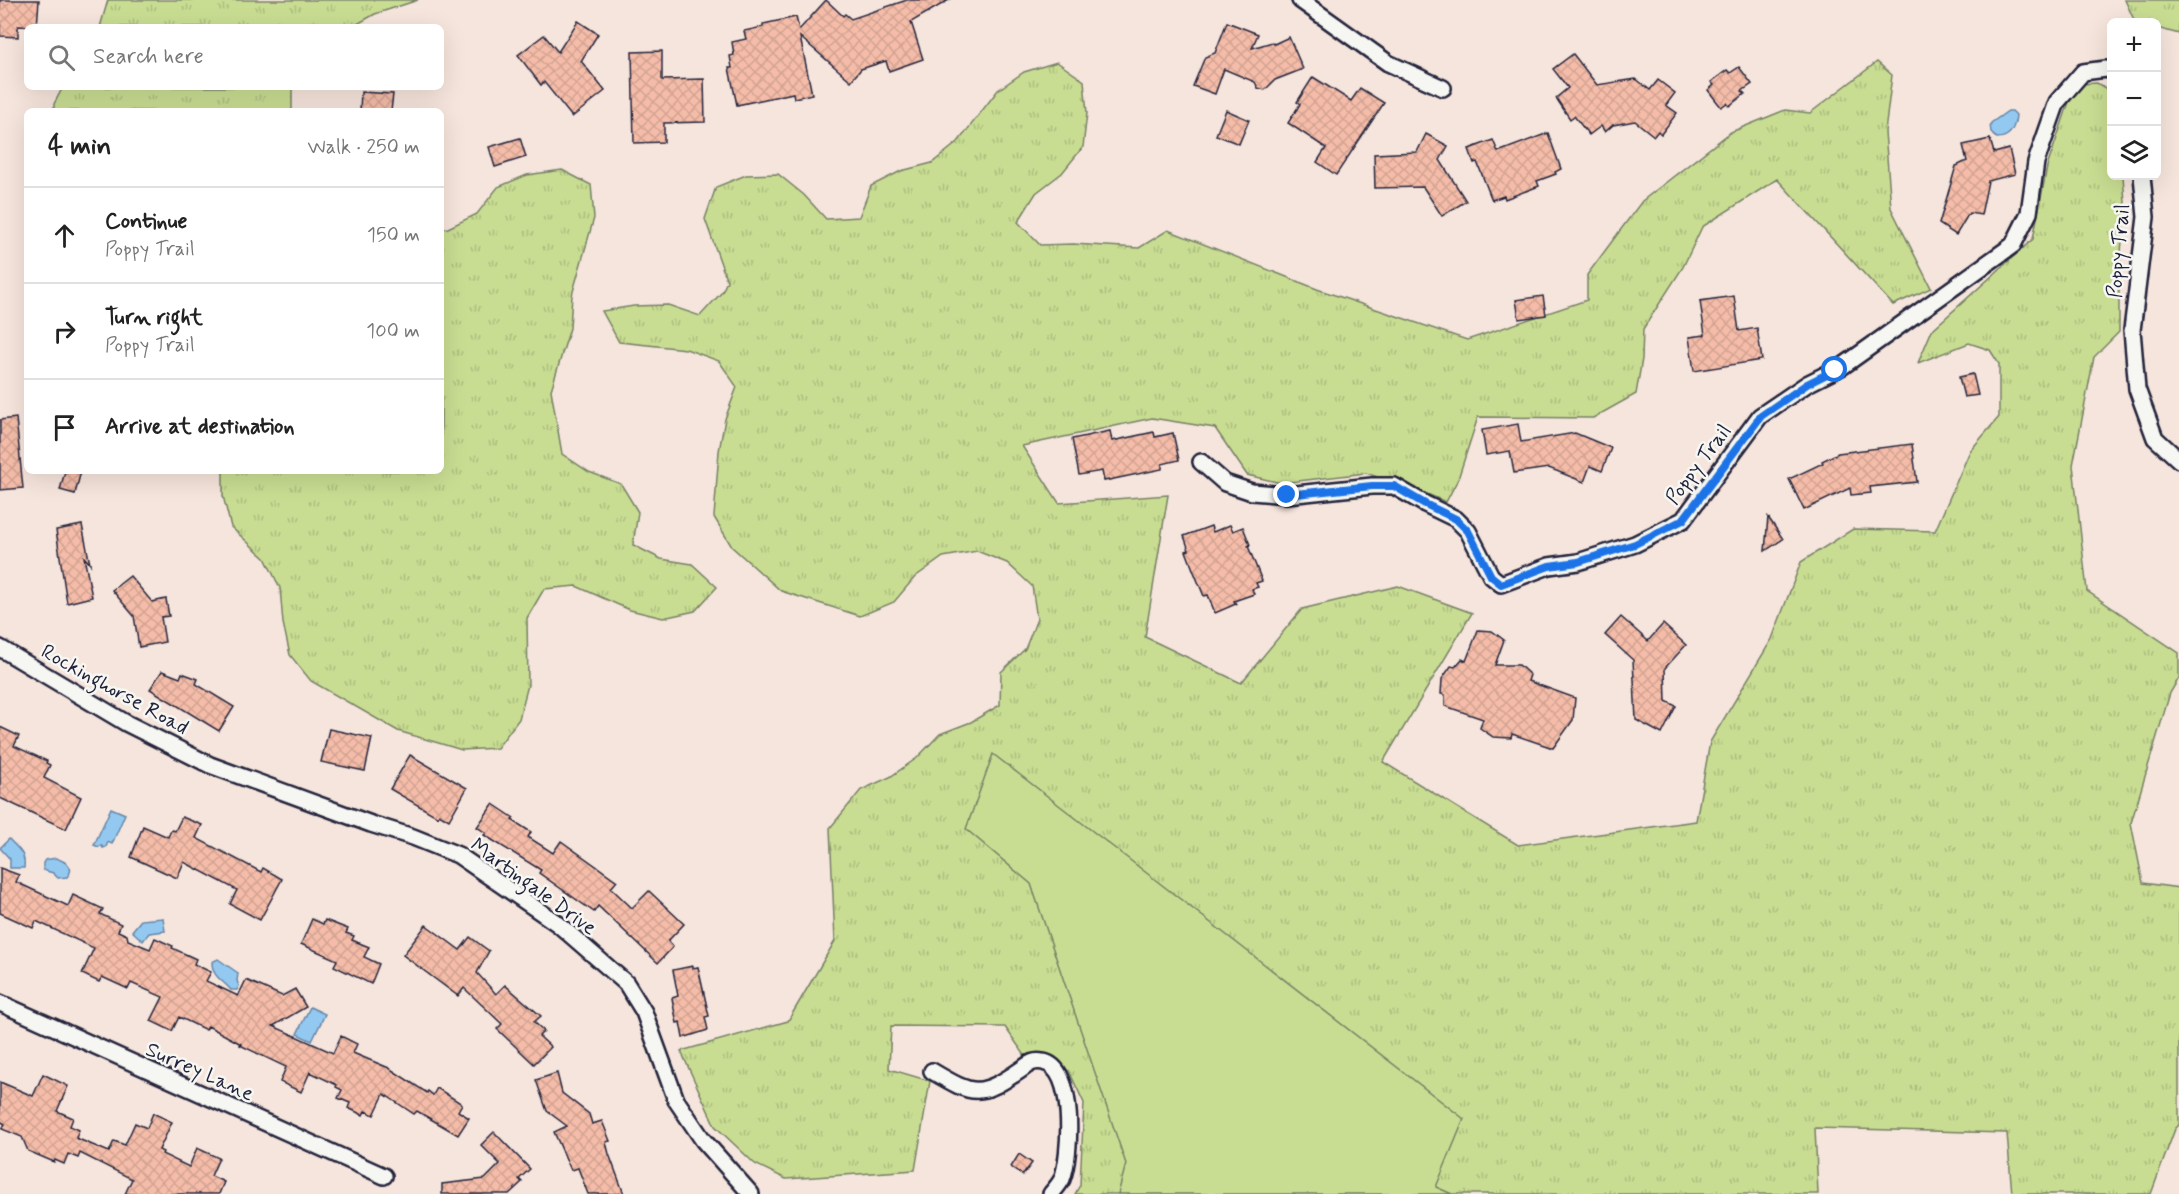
<!DOCTYPE html>
<html lang="en">
<head>
<meta charset="utf-8">
<style>
	body { margin:0; font-family:Mynerve,sans-serif; background:#f2f2f2; color:#222 }
	.controls { position:absolute; right:18px; top:18px; display:grid; overflow:hidden; border-radius:9px; box-shadow:0 6px 24px #0002 }
	.controls button { width:54px; height:54px; display:grid; place-items:center; padding:0; border:0; border-bottom:2px solid #e0e0e0; background:#fff; color:#222; font:30px sans-serif }
	.stop { position:absolute; width:18px; height:18px; margin:-14px; border:4px solid #1a73e8; border-radius:50%; background:#fff }
	.stop.end { background:#1a73e8; border-color:#fff; box-shadow:0 2px 6px #0008 }
	.list { margin:0; padding:0; list-style:none }
	h2 { display:flex; justify-content:space-between; align-items:center; height:78px; margin:0; padding:0 24px; font-size:26px }
	h2 small { font-size:20px; font-weight:400; color:#767676 }
	.list li { display:grid; grid-template-columns:39px 1fr auto; gap:18px; align-items:center; box-sizing:border-box; height:96px; padding:0 24px; border-top:2px solid #e0e0e0 }
	.list b { display:block; font-size:22px; white-space:nowrap }
	.list p { margin:0; font-size:20px; white-space:nowrap; color:#767676 }
	.list em { font-size:20px; font-style:normal; color:#767676 }
	.icon { flex:none; width:33px; height:33px; fill:none; stroke:currentColor; stroke-width:2; stroke-linecap:round; stroke-linejoin:round }
	.map { position:relative; flex:none; width:2179px; height:1194px; overflow:hidden }
	.search { position:absolute; background:#fff; box-shadow:0 6px 24px #0002; left:24px; top:24px; width:420px; height:66px; display:flex; align-items:center; gap:15px; box-sizing:border-box; padding:0 21px; border-radius:9px; color:#767676; font-size:22px }
	.panel { position:absolute; background:#fff; box-shadow:0 6px 24px #0002; left:24px; top:108px; width:420px; height:366px; border-radius:9px }
	.map>svg:first-child { display:block }
</style>
</head>
<body>
<div class="map">
<svg width="2179" height="1194" viewBox="0 0 2179 1194">
	<defs>
		<pattern id="grass-tufts" width="24" height="20" patternUnits="userSpaceOnUse" patternTransform="scale(1.5)"><rect width="24" height="20" fill="#c9dd92"/><path d="M3 7l-1-3M5 7V3M7 7l1-3M15 17l-1-3M17 17v-4M19 17l1-3" fill="none" stroke="#acbd7f"/></pattern>
		<pattern id="building-cross-hatch" width="8" height="8" patternUnits="userSpaceOnUse" patternTransform="scale(1.5)"><rect width="8" height="8" fill="#f5bda9"/><path d="M0 0l8 8M0 8l8-8" fill="none" stroke="#d2a292"/></pattern>
	</defs>
	<rect width="100%" height="100%" fill="#f6e5dc"/>
	<filter id="ink" filterUnits="userSpaceOnUse"><feTurbulence type="fractalNoise" baseFrequency=".0167" numOctaves="2"/><feDisplacementMap in="SourceGraphic" scale="12" xChannelSelector="R" yChannelSelector="G"/><feConvolveMatrix kernelMatrix="1 2 1 2 8 2 1 2 1" color-interpolation-filters="sRGB"/></filter>
	<g filter="url(#ink)">
		<g fill="url(#grass-tufts)" stroke="#768066" stroke-width="1.5">
			<polygon points="108,0 418,0 375,14 352,27 100,27"/>
			<polygon points="2125,0 2179,0 2179,34 2157,28 2156,22 2135,22"/>
			<polygon points="1057,62 1084,81 1087,113 1083,147 1062,173 1036,193 1018,222 1040,245 1073,244 1139,248 1168,230 1317,289 1467,340 1587,300 1587,275 1642,201 1731,132 1785,110 1810,113 1877,62 1892,75 1885,132 1891,208 1931,288 1893,305 1777,179 1702,227 1683,267 1643,329 1642,359 1636,394 1593,418 1478,417 1458,479 1446,502 1420,491 1366,473 1281,483 1247,475 1215,428 1152,418 1022,446 1059,503 1168,495 1145,637 1241,683 1302,609 1398,586 1472,613 1383,762 1518,845 1696,821 1710,742 1772,639 1801,562 1853,529 1935,531 1970,451 1999,417 1999,364 1990,350 1969,343 1918,363 1932,330 2033,239 2047,167 2069,102 2080,84 2097,83 2110,91 2112,176 2123,176 2125,202 2119,278 2119,332 2094,357 2073,465 2087,591 2179,653 2179,678 2170,693 2131,823 2143,883 2179,888 2179,1125 2175,1129 2151,1194 2012,1194 2007,1133 1815,1128 1818,1194 1075,1194 1080,1185 1084,1103 1069,1071 1039,1054 1026,1057 1005,1027 891,1026 889,1069 930,1081 915,1170 786,1179 755,1164 715,1126 681,1051 788,1021 835,941 830,828 861,790 890,777 917,758 940,734 971,722 1000,705 1001,672 1025,649 1037,619 1032,586 1007,563 977,551 943,557 915,577 894,602 860,616 781,591 732,547 714,517 719,451 725,419 737,387 719,361 686,349 619,342 602,311 634,306 668,305 700,316 722,292 727,281 705,219 716,187 746,175 778,174 804,195 826,219 859,217 871,186 901,171 932,163 958,142 998,90 1024,72"/>
			<polygon points="63,87 292,87 292,111 54,111 54,104"/>
			<polygon points="562,170 591,185 594,218 572,295 570,328 551,390 562,454 589,472 621,484 638,512 633,545 661,559 692,564 717,587 695,611 663,618 630,610 576,586 544,589 527,618 528,685 519,719 497,748 462,750 398,731 311,681 290,655 283,623 280,588 265,558 231,527 223,496 223,471 441,471 441,229 448,228 477,214 498,187 527,175"/>
		</g>
		<polygon fill="#c9dd92" stroke="#768066" stroke-width="1.5" points="993,754 1464,1119 1436,1187 1452,1194 1118,1194 1126,1164 1031,884 966,829"/>
		<g fill="#93c9f1" stroke="#6686a8" stroke-width="1.5">
			<path d="M2008,111H2012L2016,115C2015,127 2010,138 1997,138C1991,135 1989,129 1991,123Z"/>
			<polygon points="111,808 125,814 112,844 108,842 106,847 103,848 101,845 99,847 94,845"/>
			<path d="M9,839C18,849 26,853 24,868H10V859L0,848Z"/>
			<path d="M56,858C66,862 76,867 67,877L58,878L53,873L43,870V863L45,860Z"/>
			<polygon points="163,918 165,931 149,933 143,941 132,931 141,920"/>
			<path d="M218,959L238,973L237,981L239,986L237,990H231C223,980 212,977 212,962Z"/>
			<polygon points="310,1007 325,1014 312,1041 297,1034"/>
		</g>
		<g fill="url(#building-cross-hatch)" stroke="#22223b" stroke-width="1.5">
			<polygon points="0,0 39,0 37,27 18,26 18,37 0,36"/>
			<polygon points="826,0 843,16 845,14 851,19 907,0 949,0 911,22 923,59 889,71 886,61 861,69 851,81 800,37 812,94 794,98 793,93 737,105 729,68 732,68 730,56 734,55 732,42 746,39 744,31 763,27 763,24 796,17 799,30"/>
			<polygon points="578,21 598,34 581,61 605,91 572,117 544,82 541,85 518,55 544,35 558,52"/>
			<polygon points="1227,22 1258,34 1252,48 1272,42 1274,44 1289,37 1303,69 1275,80 1265,90 1258,88 1255,82 1224,69 1215,94 1193,86 1205,57 1215,53"/>
			<polygon points="662,51 662,80 704,79 705,122 664,123 664,142 634,143 632,52"/>
			<polygon points="1573,54 1597,85 1636,79 1650,90 1658,80 1675,93 1666,105 1677,113 1661,134 1658,131 1654,136 1635,121 1613,125 1605,132 1601,126 1589,135 1574,116 1570,119 1556,98 1568,88 1553,69"/>
			<polygon points="1739,67 1752,84 1742,91 1745,94 1729,106 1727,103 1721,107 1708,90 1714,85 1711,82 1727,70 1730,73"/>
			<polygon points="1313,77 1351,101 1360,88 1384,103 1336,175 1317,162 1326,148 1288,123 1300,104 1297,102"/>
			<polygon points="361,92 393,94 391,111 360,111"/>
			<polygon points="1226,110 1249,120 1239,144 1216,135"/>
			<polygon points="1548,133 1561,169 1555,172 1556,174 1537,181 1539,186 1505,199 1504,196 1492,200 1477,162 1474,163 1469,149 1493,140 1498,152"/>
			<polygon points="1426,134 1448,146 1440,160 1466,201 1442,216 1423,187 1375,188 1374,154 1417,152"/>
			<polygon points="520,138 526,157 495,167 489,147"/>
			<polygon points="1990,139 1994,153 2009,149 2015,174 1988,181 1981,215 1969,213 1956,235 1939,224 1956,166 1967,161 1963,145"/>
			<polygon points="1543,296 1546,315 1519,319 1516,300"/>
			<polygon points="1734,296 1739,331 1757,328 1762,360 1694,371 1689,337 1705,335 1700,301"/>
			<polygon points="1973,374 1978,395 1964,397 1959,377"/>
			<polygon points="16,418 23,488 0,490 0,420"/>
			<polygon points="1518,424 1521,442 1575,433 1611,448 1602,471 1590,466 1584,482 1549,468 1514,473 1510,451 1486,455 1482,430"/>
			<polygon points="1110,431 1112,441 1154,432 1155,437 1173,433 1179,460 1162,464 1162,469 1104,481 1102,471 1079,475 1072,439"/>
			<polygon points="1912,444 1917,482 1870,487 1871,493 1851,495 1850,488 1804,510 1789,479 1823,463 1822,461 1838,453"/>
			<polygon points="65,471 81,471 75,494 60,490"/>
			<polygon points="1768,517 1783,539 1765,551"/>
			<polygon points="82,525 90,564 84,557 92,597 67,603 56,530"/>
			<polygon points="1230,525 1233,531 1243,527 1250,545 1248,546 1262,581 1256,583 1258,587 1252,589 1254,594 1234,601 1236,604 1215,613 1208,595 1204,596 1194,572 1186,551 1189,550 1184,536 1211,526 1213,532"/>
			<polygon points="130,576 152,602 166,599 169,616 161,617 165,642 139,647 134,616 112,590"/>
			<polygon points="1621,617 1648,641 1663,624 1686,645 1665,668 1666,701 1676,706 1662,734 1636,720 1633,660 1605,635"/>
			<polygon points="1478,630 1492,631 1504,640 1495,665 1519,665 1530,675 1528,681 1575,698 1573,720 1553,748 1512,734 1511,738 1493,737 1480,728 1483,719 1445,706 1445,695 1441,694 1442,679 1451,666 1455,667 1462,659 1466,661"/>
			<polygon points="162,671 180,678 182,673 198,679 196,684 234,707 219,731 150,689"/>
			<polygon points="0,727 19,736 14,746 47,761 46,763 50,765 44,778 81,797 66,829 0,798"/>
			<polygon points="329,729 372,738 365,771 321,762"/>
			<polygon points="410,755 467,788 449,820 439,814 438,817 390,789"/>
			<polygon points="493,804 514,818 512,820 531,832 528,837 553,853 561,841 617,881 611,888 632,908 649,891 684,924 668,941 673,947 658,963 598,906 594,912 539,873 541,870 484,835 486,833 477,827"/>
			<polygon points="182,817 202,825 196,838 261,872 263,868 282,879 260,920 230,904 237,890 184,862 177,878 131,857 143,826 168,837 171,830 175,831"/>
			<polygon points="0,868 19,875 16,882 68,906 73,895 103,909 100,914 121,924 118,931 127,935 128,940 150,949 155,938 173,946 172,948 196,959 194,964 211,972 206,981 238,996 246,980 282,996 295,989 306,1007 273,1026 333,1053 341,1036 357,1044 353,1053 389,1068 427,1093 428,1091 433,1095 437,1088 462,1104 458,1111 469,1118 458,1135 417,1111 414,1114 384,1094 374,1115 365,1111 363,1115 348,1108 350,1103 338,1098 342,1090 336,1087 337,1085 310,1072 301,1092 280,1082 286,1067 240,1045 241,1044 208,1026 206,1030 179,1017 172,1031 151,1021 163,997 131,983 128,989 126,988 102,977 99,982 82,974 94,948 36,921 33,928 0,913"/>
			<polygon points="312,919 323,924 325,920 348,929 346,933 354,936 352,940 369,947 364,957 379,964 371,984 334,966 337,960 301,944"/>
			<polygon points="426,925 460,950 470,937 489,951 477,973 496,994 505,985 541,1016 534,1022 544,1031 539,1036 551,1047 534,1064 497,1029 502,1024 464,988 458,996 403,955"/>
			<polygon points="693,966 693,968 698,967 709,1016 705,1017 708,1030 683,1038 680,1022 677,1023 674,1009 672,998 678,996 673,970"/>
			<polygon points="557,1073 562,1093 589,1114 592,1124 602,1121 610,1141 606,1142 609,1154 624,1194 588,1194 578,1168 571,1170 554,1132 567,1126 547,1111 536,1080"/>
			<polygon points="43,1074 68,1086 57,1111 73,1118 70,1126 79,1130 76,1138 109,1152 114,1141 125,1145 135,1123 147,1128 153,1113 172,1122 159,1150 163,1152 162,1154 189,1167 197,1148 219,1158 211,1176 224,1182 219,1194 125,1194 132,1179 80,1153 78,1158 68,1154 64,1164 55,1160 54,1162 28,1151 22,1137 2,1129 5,1124 0,1121 0,1082 33,1096"/>
			<polygon points="494,1132 530,1169 519,1179 522,1182 509,1194 442,1194 442,1184 485,1179 500,1164 481,1145"/>
			<polygon points="1019,1154 1032,1163 1023,1175 1011,1167"/>
		</g>
		<g fill="none" stroke-linecap="round" stroke-linejoin="round">
			<defs>
				<g id="street">
					<polyline points="1300,0 1388,63 1443,88"/>
					<polyline points="2142,176 2146,217 2132,330 2137,389 2155,438 2179,460"/>
					<polyline points="1201,462 1225,483 1252,492 1287,495 1372,486 1394,486 1425,504 1456,519 1468,531 1491,576 1501,584 1549,566 1578,562 1635,544 1683,520 1760,416 1807,384 1843,366 2013,245 2029,213 2036,162 2057,102 2083,72 2106,69 2112,71"/>
					<polyline points="0,648 126,723 210,765 371,824 413,837 458,855 558,924 626,983 644,1012 676,1100 703,1140 751,1194"/>
					<polyline points="0,1003 384,1176"/>
					<path d="M932,1071C974,1096 980,1098 1022,1069C1029,1064 1033,1060 1043,1062C1076,1067 1071,1156 1062,1179C1059,1185 1055,1189 1051,1194"/>
				</g>
			</defs>
			<use href="#street" stroke="#22223b" stroke-width="20"/>
			<use href="#street" stroke="#f6f6f2" stroke-width="15"/>
		</g>
	</g>
	<g fill="none" stroke-linecap="round" stroke-linejoin="round" filter="url(#ink)">
		<polyline stroke="#1a73e8" stroke-width="8" points="1287,495 1372,486 1394,486 1425,504 1456,519 1468,531 1491,576 1501,584 1549,566 1578,562 1635,544 1683,520 1761,416 1807,384 1835,370"/>
	</g>
	<g text-anchor="middle" stroke-width="5" stroke-linejoin="round" paint-order="stroke">
		<g font-size="21" fill="#22223b" stroke="#f6f6f2">
			<text transform="translate(2118 251) rotate(-85)" y="7">Poppy Trail</text>
			<text transform="translate(1698 464) rotate(-53)" y="7">Poppy Trail</text>
			<text transform="translate(115 689) rotate(29)" y="7">Rockinghorse Road</text>
			<text transform="translate(534 886) rotate(36)" y="7">Martingale Drive</text>
			<text transform="translate(200 1071) rotate(24)" y="7">Surrey Lane</text>
		</g>
	</g>
</svg>
<div class="controls">
<button>+</button>
<button>−</button>
<button><svg class="icon" aria-label="layers" viewBox="0 0 24 24"><path d="M12 4l9 5-9 5-9-5zM3 14l9 5 9-5"/></svg></button>
</div>
<div class="stop" style="left:1835px;top:370px"></div>
<div class="stop end" style="left:1287px;top:495px"></div>
<div class="search"><svg class="icon" aria-label="search" viewBox="0 0 24 24"><circle cx="10" cy="10" r="6"/><path d="M15 15l6 6"/></svg>Search here</div>
<section class="panel">
<h2>4 min<small>Walk · 250 m</small></h2>
<ul class="list">
<li><svg class="icon" aria-label="ahead" viewBox="0 0 24 24"><path d="M12 20V5M6 11l6-6 6 6"/></svg><div><b>Continue</b><p>Poppy Trail</p></div><em>150 m</em></li>
<li><svg class="icon" aria-label="right" viewBox="0 0 24 24"><path d="M7 20v-9h11M14 6l5 5-5 5"/></svg><div><b>Turn right</b><p>Poppy Trail</p></div><em>100 m</em></li>
<li><svg class="icon" aria-label="arrive" viewBox="0 0 24 24"><path d="M6 21V4h12l-3 4 3 4H6"/></svg><div><b>Arrive at destination</b></div></li>
</ul>
</section>
</div>
</body>
</html>
